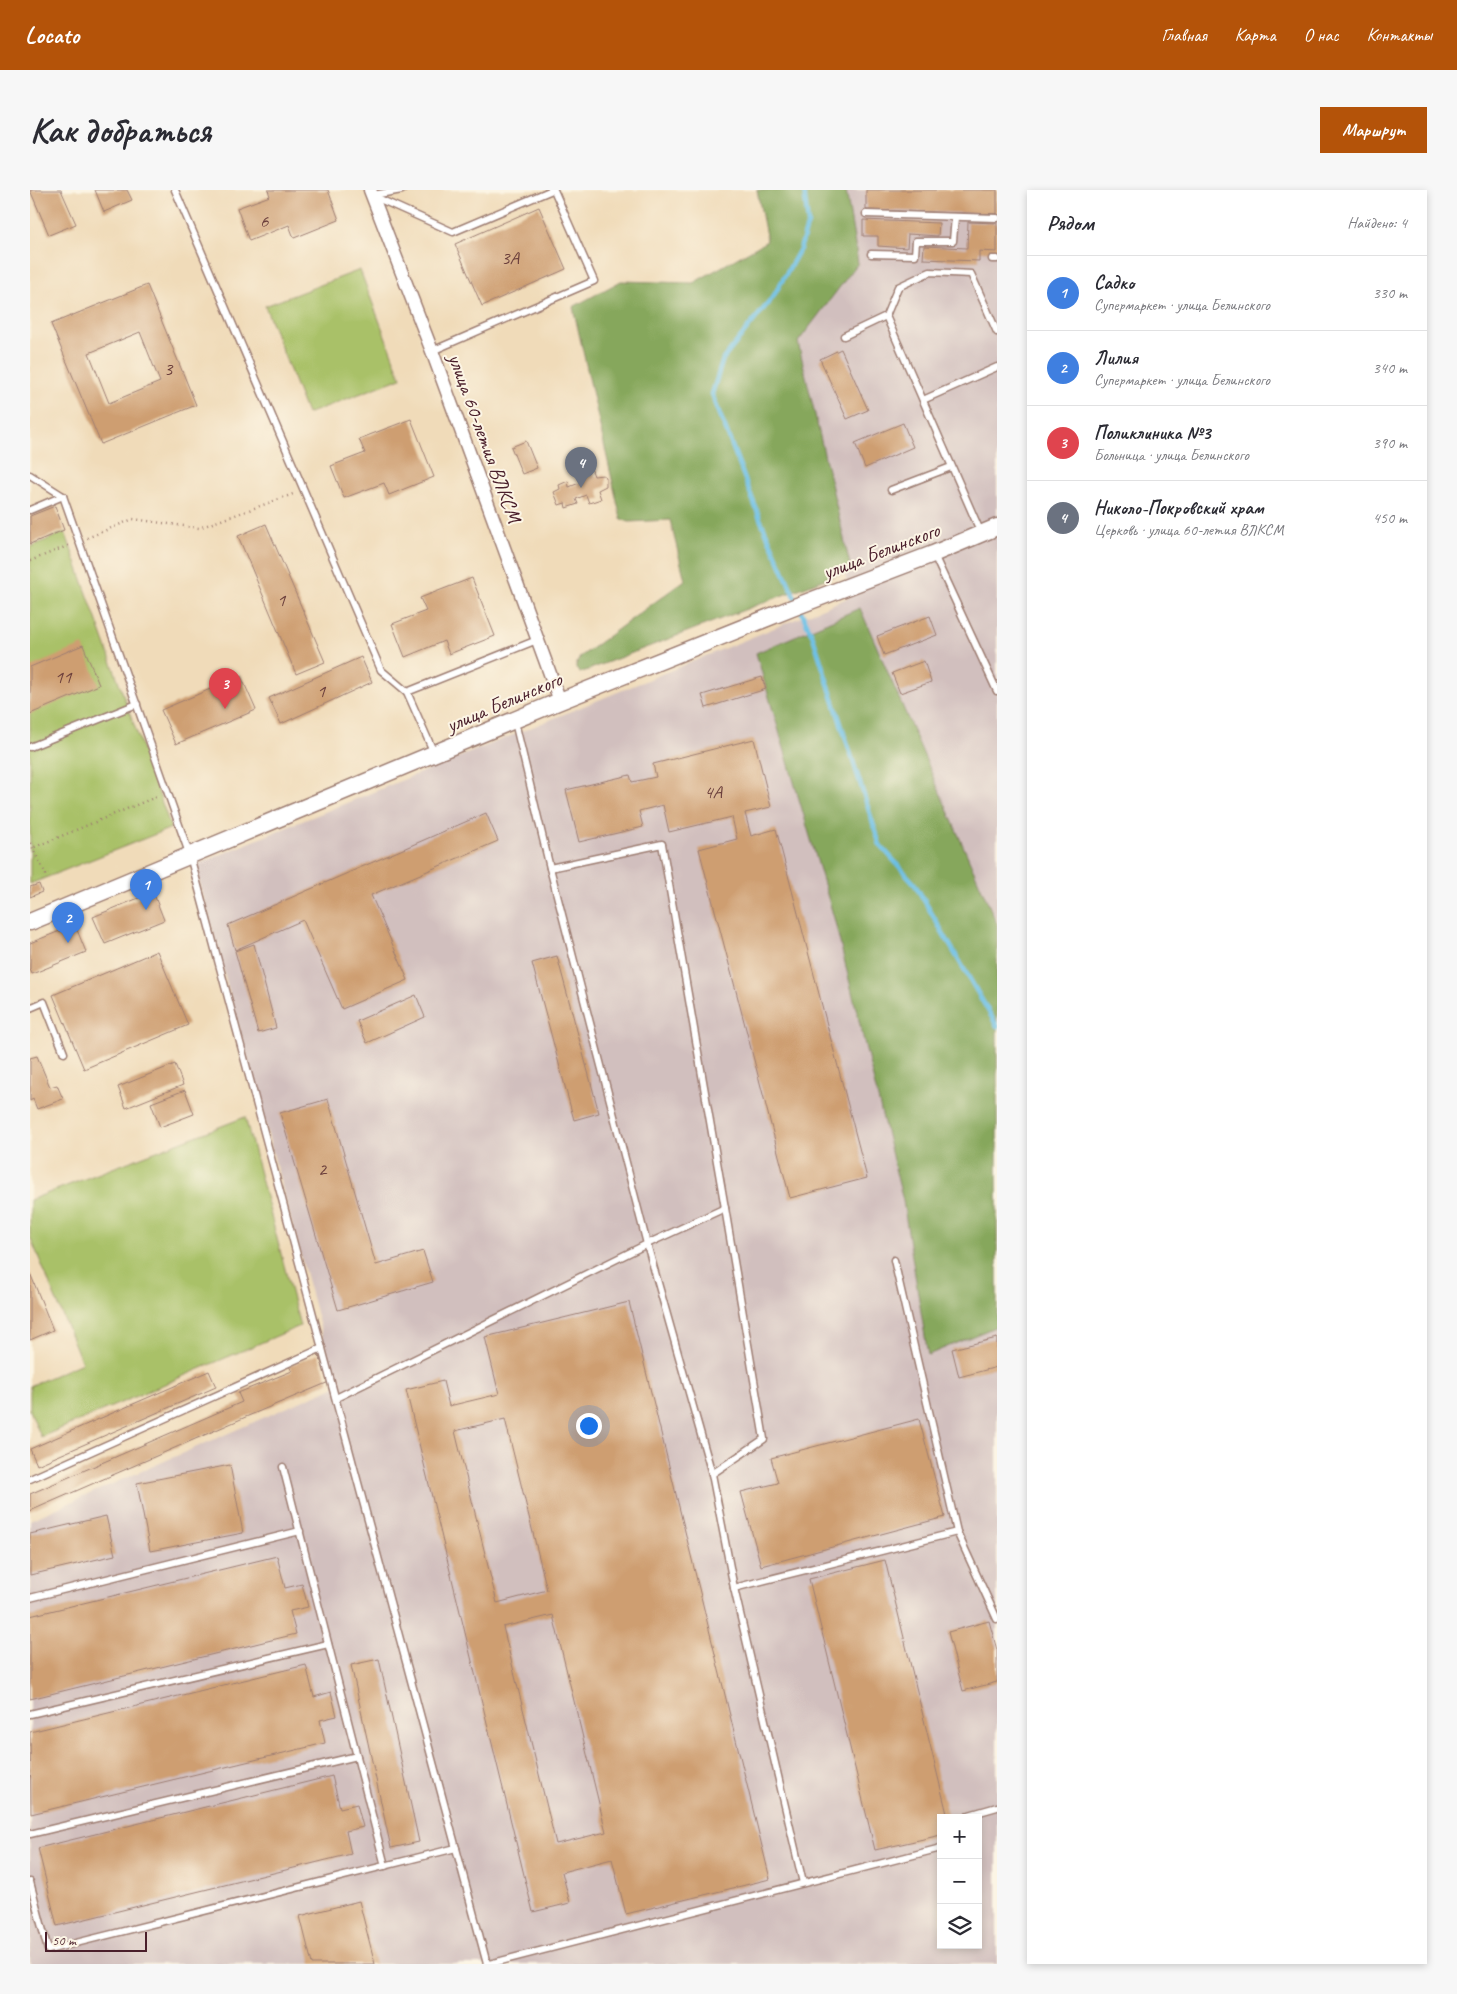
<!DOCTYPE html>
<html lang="ru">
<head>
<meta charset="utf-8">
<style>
	body { margin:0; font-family:Caveat,sans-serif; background:#f7f7f7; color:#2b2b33 }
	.controls { position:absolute; right:15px; bottom:15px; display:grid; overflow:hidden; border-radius:0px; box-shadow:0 2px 8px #0003 }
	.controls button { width:45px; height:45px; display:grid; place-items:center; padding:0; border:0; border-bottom:1px solid #e1e1e2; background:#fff; color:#2b2b33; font:25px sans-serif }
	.scale { position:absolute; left:15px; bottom:12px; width:102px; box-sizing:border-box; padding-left:5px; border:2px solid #4a1f2b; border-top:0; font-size:14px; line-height:18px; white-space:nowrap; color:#4a1f2b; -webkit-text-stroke:4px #fcf5e5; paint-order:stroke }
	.you { position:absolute; left:558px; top:1235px; width:18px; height:18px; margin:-12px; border:4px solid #fff; border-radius:50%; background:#1a73e8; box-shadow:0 0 0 8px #1a73e833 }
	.badge { display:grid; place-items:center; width:32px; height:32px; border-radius:50%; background:#b45309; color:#fff; font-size:16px; font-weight:700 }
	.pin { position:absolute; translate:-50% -41px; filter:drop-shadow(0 1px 2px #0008) }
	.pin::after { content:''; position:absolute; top:26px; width:18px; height:15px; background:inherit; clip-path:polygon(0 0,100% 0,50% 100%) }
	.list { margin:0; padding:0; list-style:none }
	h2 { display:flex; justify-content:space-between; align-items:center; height:65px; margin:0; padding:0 20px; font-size:21px }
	h2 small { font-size:16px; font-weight:400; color:#7c7c81 }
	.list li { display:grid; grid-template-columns:32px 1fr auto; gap:15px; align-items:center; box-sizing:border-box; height:75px; padding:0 20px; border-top:1px solid #e1e1e2 }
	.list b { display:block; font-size:19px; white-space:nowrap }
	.list p { margin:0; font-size:16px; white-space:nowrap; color:#7c7c81 }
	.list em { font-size:16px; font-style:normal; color:#7c7c81 }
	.icon { flex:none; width:28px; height:28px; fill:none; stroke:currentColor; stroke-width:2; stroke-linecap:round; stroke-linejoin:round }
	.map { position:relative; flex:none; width:967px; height:1774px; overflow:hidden; border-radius:0px }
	header { display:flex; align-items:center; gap:30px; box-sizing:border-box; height:70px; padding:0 25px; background:#b45309; color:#fff }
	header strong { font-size:24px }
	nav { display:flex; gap:28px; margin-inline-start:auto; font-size:18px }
	.intro { display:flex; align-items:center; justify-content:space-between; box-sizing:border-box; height:120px; padding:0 30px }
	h1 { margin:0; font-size:35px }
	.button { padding:12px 22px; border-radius:0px; background:#b45309; color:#fff; font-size:18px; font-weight:700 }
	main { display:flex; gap:30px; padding:0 30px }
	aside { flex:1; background:#fff; border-radius:0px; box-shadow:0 2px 8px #0003 }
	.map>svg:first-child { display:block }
</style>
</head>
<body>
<header>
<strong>Locato</strong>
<nav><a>Главная</a><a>Карта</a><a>О нас</a><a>Контакты</a></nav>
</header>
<div class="intro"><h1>Как добраться</h1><a class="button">Маршрут</a></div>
<main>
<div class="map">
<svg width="967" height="1774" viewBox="0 0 967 1774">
	<rect width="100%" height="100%" fill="#fcf5e5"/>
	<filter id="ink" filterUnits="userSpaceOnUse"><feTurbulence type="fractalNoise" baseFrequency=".02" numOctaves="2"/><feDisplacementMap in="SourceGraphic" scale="10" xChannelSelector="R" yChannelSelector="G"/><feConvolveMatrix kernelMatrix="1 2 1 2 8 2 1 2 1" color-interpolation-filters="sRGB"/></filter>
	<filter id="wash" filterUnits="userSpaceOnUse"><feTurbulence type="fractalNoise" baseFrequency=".0096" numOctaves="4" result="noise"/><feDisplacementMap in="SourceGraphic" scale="20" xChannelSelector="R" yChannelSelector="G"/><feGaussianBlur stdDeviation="1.12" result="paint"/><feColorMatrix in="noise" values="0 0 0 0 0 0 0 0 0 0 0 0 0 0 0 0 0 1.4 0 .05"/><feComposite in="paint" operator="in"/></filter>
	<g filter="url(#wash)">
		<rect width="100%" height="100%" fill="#f0dbb9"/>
		<path fill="#d1bfbe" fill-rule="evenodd" d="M734,0H967V1774H0V1330L306,1196L165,675L820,407ZM911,1628H948V1755H911Z"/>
		<g fill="#a9c167" stroke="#7a7049">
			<polygon points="330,80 371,188 277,224 235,116"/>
			<polygon points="35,342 141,638 0,694 0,357"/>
			<polygon points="215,927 270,1136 11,1247 0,1220 0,1196 52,1173 0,1046 0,1010"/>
		</g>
		<g fill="#86a75c" stroke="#686344">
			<polygon points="727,0 816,0 828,73 768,152 821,379 550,483 546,479 546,475 550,467 655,390 640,330 599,332 591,329 543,117 591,91 663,93 737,51"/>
			<polygon points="830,418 967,734 967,1136 898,1165 873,1011 804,728 726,463"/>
		</g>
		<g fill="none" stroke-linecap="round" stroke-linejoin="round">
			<g stroke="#6abfe6" stroke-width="4.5">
				<polyline points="767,412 731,331 682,204 693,169 743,107 770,59 778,33 774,0"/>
				<polyline points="770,419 783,447 850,655 884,693 967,836"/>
			</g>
		</g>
		<g id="blocks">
			<g fill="#ce9e71" fill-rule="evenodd">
				<polygon points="0,0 31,0 46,34 19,45"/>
				<polygon points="65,0 97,0 102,10 74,22"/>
				<polygon points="238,0 298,0 309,30 264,48 259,35 219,51 207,18 240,6"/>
				<polygon points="836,0 967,0 967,24 836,20"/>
				<polygon points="509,17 536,79 452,116 425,54"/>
				<polygon points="833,30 909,33 908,46 878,44 877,58 848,56 848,46 833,46"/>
				<polygon points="938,32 967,33 967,62 949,61 949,71 893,69 894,56 937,58"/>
				<path d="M117,95L166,215L71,254L21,134ZM110,142L130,192L79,213L59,163Z"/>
				<polygon points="811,159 838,220 817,229 790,169"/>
				<polygon points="381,229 404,287 359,305 354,293 314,308 301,276 335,263 329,249"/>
				<polygon points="873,233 883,257 835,278 825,253"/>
				<polygon points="496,251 507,278 492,284 481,257"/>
				<polygon points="561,278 564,286 573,285 576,287 576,296 568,300 571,309 559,313 556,305 546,309 548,314 536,318 535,313 529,315 524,302 530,299 529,295 538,291 539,297 552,292 549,282"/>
				<polygon points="25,316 34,340 0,354 0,326"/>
				<polygon points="236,334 295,472 266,484 208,346"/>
				<polygon points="442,388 465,446 419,464 414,451 375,467 362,434 396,421 390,408"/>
				<polygon points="900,426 907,445 854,465 847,446"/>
				<polygon points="53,455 69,495 0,524 0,477"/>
				<polygon points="331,467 342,492 251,534 239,508"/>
				<polygon points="894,471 901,492 870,503 862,483"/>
				<polygon points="211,486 226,520 146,554 131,520"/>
				<polygon points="732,487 736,499 676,518 672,505"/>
				<polygon points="724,549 741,617 715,623 721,646 746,639 837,988 760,1008 669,659 707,649 702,627 639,642 633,615 609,621 613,637 549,652 536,600 600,585 602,592 626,587 623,574"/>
				<polygon points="456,623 468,651 341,705 378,790 312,819 273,730 205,760 198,735"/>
				<polygon points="9,694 12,702 0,707 0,697"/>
				<polygon points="123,702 134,730 75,754 63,727"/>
				<polygon points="45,735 56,762 2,784 0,779 0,753"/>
				<polygon points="224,754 246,838 228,843 205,761"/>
				<polygon points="127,761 158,835 54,879 23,805"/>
				<polygon points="527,766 569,923 544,930 502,773"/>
				<polygon points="386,805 395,827 337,853 327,831"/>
				<polygon points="7,866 20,897 27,895 33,909 7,919 3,909 0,911 0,868"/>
				<polygon points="145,874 153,895 96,918 88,897"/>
				<polygon points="155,900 164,924 130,937 121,913"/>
				<polygon points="298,909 346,1075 393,1061 403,1092 308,1120 250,923"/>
				<polygon points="0,1083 23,1140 0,1150"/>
				<path d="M599,1112L740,1689L596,1724L582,1669L532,1682L540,1713L503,1722L376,1200L413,1191L419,1216L469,1204L455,1147ZM475,1229L517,1400L467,1413L425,1241ZM523,1425L576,1642L526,1654L473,1437Z"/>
				<polygon points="967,1148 967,1177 929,1187 922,1159"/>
				<polygon points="288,1164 299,1192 218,1226 0,1321 0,1304 212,1212 208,1203 262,1181 259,1176"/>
				<polygon points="179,1181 186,1197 7,1275 0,1259"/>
				<polygon points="889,1229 915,1327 731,1376 711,1302 748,1293 741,1268"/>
				<polygon points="200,1275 213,1343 120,1361 107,1293"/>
				<polygon points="76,1326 85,1365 0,1385 0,1344"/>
				<polygon points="247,1366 255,1398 272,1394 278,1417 260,1421 266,1444 0,1509 0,1426"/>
				<polygon points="855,1370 918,1628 911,1628 911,1645 845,1660 779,1389"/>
				<polygon points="959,1431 967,1460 967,1492 933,1501 918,1442"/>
				<polygon points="349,1469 389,1652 361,1658 321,1475"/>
				<polygon points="276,1475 284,1507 301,1502 307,1526 290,1530 295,1553 1,1624 0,1542"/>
				<polygon points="302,1586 310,1618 327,1614 333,1637 316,1641 321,1664 27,1736 8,1658"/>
				<polygon points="329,1711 345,1774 282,1774 270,1726"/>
			</g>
		</g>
	</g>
	<g filter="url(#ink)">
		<use href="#blocks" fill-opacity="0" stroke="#9d7d72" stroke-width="1"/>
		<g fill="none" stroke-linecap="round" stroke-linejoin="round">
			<defs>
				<g id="service">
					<polyline points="145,0 351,480 377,502 404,563"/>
					<polyline points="343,5 372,0"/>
					<polyline points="343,6 423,42 522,0"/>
					<polyline points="836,24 967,28"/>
					<polyline points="841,64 885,65 886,51 923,51 925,27"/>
					<polyline points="962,69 967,69"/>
					<polyline points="856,126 951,343"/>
					<polyline points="814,146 856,126 868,97 900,82 941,84 967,142"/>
					<polyline points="402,161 564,91 524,0"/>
					<polyline points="893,210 967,177"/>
					<polyline points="0,285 33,306"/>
					<polyline points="861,300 921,277"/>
					<polyline points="0,320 33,306 160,666 457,1774"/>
					<polyline points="904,365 967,501"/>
					<polyline points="377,502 507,450"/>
					<polyline points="485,532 520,678 617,1054 682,1284 704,1398 773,1693"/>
					<polyline points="0,557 107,514"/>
					<polyline points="0,818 14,812 34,863"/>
					<polyline points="864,1070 927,1342"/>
					<polyline points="306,1208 617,1054 695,1018 632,654 520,678"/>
					<polyline points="253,1277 355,1676"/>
					<polyline points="682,1284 734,1249 695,1018"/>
					<polyline points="0,1289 292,1158"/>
					<polyline points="704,1398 927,1342 967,1429"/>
					<polyline points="0,1408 270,1341"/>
					<polyline points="0,1524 298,1454"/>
					<polyline points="938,1628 939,1625 967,1617"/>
					<polyline points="0,1644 327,1566"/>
					<polyline points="0,1692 18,1760 426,1658"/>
					<polyline points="459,1774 911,1658"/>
				</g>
				<polyline id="minor" points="340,0 402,161 530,511"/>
				<polyline id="tertiary" points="0,732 530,511 762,418 903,364 967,337"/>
			</defs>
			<use href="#service" stroke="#9d7d72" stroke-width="9"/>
			<use href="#minor" stroke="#9d7d72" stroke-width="15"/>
			<use href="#tertiary" stroke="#9d7d72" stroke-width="19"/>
			<g stroke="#9d7d72" stroke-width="2.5" stroke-dasharray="1 4" stroke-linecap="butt">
				<polyline points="57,348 103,329 169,338 266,303"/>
				<polyline points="0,371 40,355"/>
				<polyline points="0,653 17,687"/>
				<polyline points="0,659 128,606"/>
			</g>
			<use href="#service" stroke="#fff" stroke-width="6"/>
			<use href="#minor" stroke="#fff" stroke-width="12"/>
			<use href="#tertiary" stroke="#fff" stroke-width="16"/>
		</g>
	</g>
	<g text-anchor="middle" stroke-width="4" stroke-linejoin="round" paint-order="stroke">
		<g font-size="19" fill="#6b3f3c">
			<text x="234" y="37">6</text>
			<text x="480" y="74">3А</text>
			<text x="138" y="185">3</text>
			<text x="251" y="416">1</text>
			<text x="33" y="493">11</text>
			<text x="291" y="507">1</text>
			<text x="683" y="608">4А</text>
			<text x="292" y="985">2</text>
		</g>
		<g font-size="21" fill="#4a1f2b" stroke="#fcf5e5">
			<text transform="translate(455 248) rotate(70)" y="7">улица 60-летия ВЛКСМ</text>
			<text transform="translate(851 361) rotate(-21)" y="7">улица Белинского</text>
			<text transform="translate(474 512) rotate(-23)" y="7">улица Белинского</text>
		</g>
	</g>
</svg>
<div class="controls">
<button>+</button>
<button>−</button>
<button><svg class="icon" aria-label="layers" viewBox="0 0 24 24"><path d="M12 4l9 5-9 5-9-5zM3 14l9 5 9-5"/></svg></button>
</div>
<div class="scale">50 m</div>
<div class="you"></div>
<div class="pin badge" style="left:116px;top:720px;background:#3f7fe0">1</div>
<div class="pin badge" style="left:38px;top:753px;background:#3f7fe0">2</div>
<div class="pin badge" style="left:195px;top:519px;background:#e0444e">3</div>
<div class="pin badge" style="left:551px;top:298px;background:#6b7280">4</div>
</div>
<aside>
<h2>Рядом<small>Найдено: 4</small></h2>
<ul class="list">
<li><span class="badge" style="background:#3f7fe0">1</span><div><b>Садко</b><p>Супермаркет · улица Белинского</p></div><em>330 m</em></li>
<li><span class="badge" style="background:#3f7fe0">2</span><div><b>Лилия</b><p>Супермаркет · улица Белинского</p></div><em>340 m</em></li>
<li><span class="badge" style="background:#e0444e">3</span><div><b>Поликлиника №3</b><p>Больница · улица Белинского</p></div><em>390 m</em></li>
<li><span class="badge" style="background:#6b7280">4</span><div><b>Николо-Покровский храм</b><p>Церковь · улица 60-летия ВЛКСМ</p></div><em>450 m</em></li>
</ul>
</aside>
</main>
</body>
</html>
